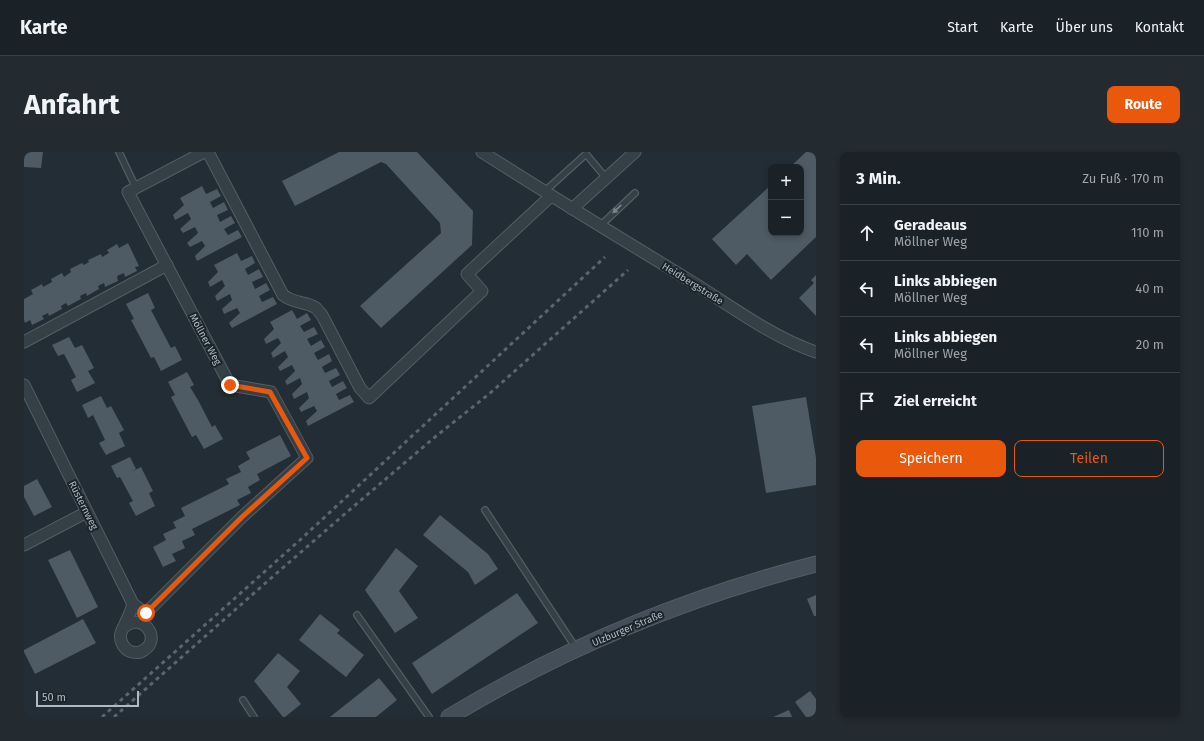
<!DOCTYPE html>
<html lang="de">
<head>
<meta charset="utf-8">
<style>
	body { margin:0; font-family:"Fira Sans",sans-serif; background:#232a30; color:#f1f3f6 }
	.controls { position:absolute; right:12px; top:12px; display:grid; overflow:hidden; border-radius:8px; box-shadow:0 2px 6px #0003 }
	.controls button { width:36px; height:36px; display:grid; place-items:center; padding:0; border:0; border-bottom:1px solid #383f45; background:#1a2228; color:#f1f3f6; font:20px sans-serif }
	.scale { position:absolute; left:12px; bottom:10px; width:103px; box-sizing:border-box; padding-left:4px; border:2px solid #b0bac2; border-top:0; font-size:11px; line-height:14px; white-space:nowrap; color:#b0bac2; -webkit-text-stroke:3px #1b242a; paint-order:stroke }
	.stop { position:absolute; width:12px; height:12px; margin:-9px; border:3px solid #ea580c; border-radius:50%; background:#fff }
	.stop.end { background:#ea580c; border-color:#fff; box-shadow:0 1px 4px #0008 }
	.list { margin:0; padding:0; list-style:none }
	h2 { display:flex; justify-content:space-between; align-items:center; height:52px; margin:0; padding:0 16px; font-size:17px }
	h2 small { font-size:13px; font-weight:400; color:#9fa4a8 }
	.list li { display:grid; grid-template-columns:26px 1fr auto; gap:12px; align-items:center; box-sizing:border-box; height:56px; padding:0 16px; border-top:1px solid #383f45 }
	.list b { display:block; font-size:15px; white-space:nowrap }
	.list p { margin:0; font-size:13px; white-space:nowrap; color:#9fa4a8 }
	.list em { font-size:13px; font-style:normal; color:#9fa4a8 }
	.actions { display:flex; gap:8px; padding:12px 16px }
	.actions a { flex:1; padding:9px 0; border:1px solid #ea580c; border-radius:8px; text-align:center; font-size:14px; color:#ea580c }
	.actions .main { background:#ea580c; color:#fff }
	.icon { flex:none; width:22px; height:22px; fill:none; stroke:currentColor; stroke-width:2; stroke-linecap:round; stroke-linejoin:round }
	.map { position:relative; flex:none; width:792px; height:565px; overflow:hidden; border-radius:8px }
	header { display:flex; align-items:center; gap:24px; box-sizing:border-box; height:56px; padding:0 20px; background:#1a2228; border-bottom:1px solid #383f45 }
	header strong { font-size:19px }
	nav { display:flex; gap:22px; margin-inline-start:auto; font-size:14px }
	.intro { display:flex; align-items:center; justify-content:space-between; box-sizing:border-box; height:96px; padding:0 24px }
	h1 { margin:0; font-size:28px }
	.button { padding:10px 18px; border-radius:8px; background:#ea580c; color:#fff; font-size:14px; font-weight:700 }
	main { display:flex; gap:24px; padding:0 24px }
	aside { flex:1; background:#1a2228; border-radius:8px; box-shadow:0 2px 6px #0003 }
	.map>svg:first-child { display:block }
</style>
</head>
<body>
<header>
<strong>Karte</strong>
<nav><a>Start</a><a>Karte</a><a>Über uns</a><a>Kontakt</a></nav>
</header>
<div class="intro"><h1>Anfahrt</h1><a class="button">Route</a></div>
<main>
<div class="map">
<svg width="792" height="565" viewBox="0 0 792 565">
	<rect width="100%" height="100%" fill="#222d35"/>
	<g fill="#4e5a64">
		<polygon points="0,0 19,0 17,16 0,15"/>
		<polygon points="315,0 393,0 449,59 448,93 357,176 336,154 417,81 416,71 362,12 357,10 271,54 258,29"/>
		<polygon points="782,0 792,0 792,85 747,128 723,102 712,113 688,87 747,33 747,81 777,81 777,15 766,15"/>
		<polygon points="178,34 182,42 193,37 197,44 186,50 189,56 200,50 204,58 193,63 196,70 207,64 211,71 200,77 204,83 214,78 218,85 173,109 171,104 181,94 178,89 166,95 163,91 174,81 171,75 159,81 156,77 167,67 164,61 151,68 149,63 160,53 156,46"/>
		<polygon points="104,91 115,114 111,115 113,119 101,125 100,121 93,124 94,129 81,135 80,131 74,134 75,137 63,144 62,141 56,144 57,147 44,154 42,151 37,154 38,157 25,164 24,161 18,164 20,167 8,173 6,168 1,171 0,168 0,147 9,142 7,138 18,132 19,135 28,130 27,127 38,121 40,125 47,120 46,117 58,111 60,113 65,110 64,108 77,102 78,105 85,101 83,98 93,92 95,96"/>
		<polygon points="213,101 217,109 228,104 231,111 221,117 224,123 235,117 239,125 228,130 231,137 242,131 246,138 235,144 238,150 249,145 253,152 208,176 205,171 216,161 213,156 200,162 198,157 208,148 206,142 193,149 191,144 201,134 198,128 186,135 184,130 194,120 190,113"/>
		<polygon points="792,123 792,164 775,146 790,131 787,128"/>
		<polygon points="124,141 131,156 127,158 147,196 151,194 158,208 137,219 130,205 127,206 107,168 110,167 102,152"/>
		<polygon points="268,158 273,167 283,161 287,168 276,174 280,180 290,175 294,182 283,187 287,194 297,188 301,195 290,201 294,208 305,202 308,209 298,215 301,221 312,216 316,223 305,229 308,235 319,229 323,236 312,242 315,248 326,243 330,250 284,274 282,269 293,259 290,254 277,260 275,256 285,246 283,240 270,247 268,242 278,232 276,226 263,233 261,229 271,219 268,213 256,219 254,215 264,205 261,199 249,206 247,201 257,191 254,186 242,192 240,187 250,177 246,170"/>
		<polygon points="45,185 51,196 58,193 70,216 64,219 71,231 53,240 47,228 52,225 40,202 34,204 28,193"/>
		<polygon points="163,220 170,233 166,235 174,248 188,275 191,273 199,287 180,297 172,283 168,285 147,245 151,243 144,230"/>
		<polygon points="77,244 83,256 87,254 100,278 95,281 101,294 82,303 75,291 81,288 69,263 64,266 58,253"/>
		<polygon points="782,245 792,306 792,333 742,341 728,254"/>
		<polygon points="256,283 267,304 233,322 236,328 224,335 227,341 213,348 216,353 168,377 171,383 158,389 161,396 148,402 152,409 139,415 129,395 142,388 139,382 152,376 149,370 161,364 157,356 205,332 202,327 217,320 214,314 226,307 222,300"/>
		<polygon points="106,305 112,317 107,320 117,315 129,339 125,341 131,354 112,364 105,351 109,349 96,325 93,326 87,314"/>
		<polygon points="13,327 28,355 10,364 0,345 0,334"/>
		<polygon points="416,363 464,402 474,417 451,433 444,420 399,383"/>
		<polygon points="372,396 394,414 375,439 394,466 371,481 341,438"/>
		<polygon points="46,398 74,455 53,466 24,408"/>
		<polygon points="493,441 514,471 408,542 388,511"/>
		<polygon points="792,443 792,464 790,464 783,447"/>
		<polygon points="296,462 316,478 313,481 340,503 322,525 275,488"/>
		<polygon points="59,467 72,491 11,522 0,500 0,498"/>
		<polygon points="254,501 276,519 263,535 277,552 261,565 259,565 230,529"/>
		<polygon points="355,526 373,548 352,565 306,565"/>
		<polygon points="786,539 792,547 792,565 782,565 771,550"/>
		<polygon points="765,558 768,565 749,565"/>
	</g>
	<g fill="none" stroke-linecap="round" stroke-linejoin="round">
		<defs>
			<g id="lane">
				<polyline points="95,0 112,36"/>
				<polyline points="520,40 562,2 582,26"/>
				<polyline points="576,74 611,41"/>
				<polyline points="461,358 548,490 550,498"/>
				<polyline points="333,463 405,565"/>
				<polyline points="219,548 230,565"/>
			</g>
			<g id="street">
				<path d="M184,0L259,143C270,152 282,149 292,156C294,158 296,161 298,163L336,236L345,246L458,139L443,122L527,44"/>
				<path d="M458,0C527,44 596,86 665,128C704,152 749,186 792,200"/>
				<polyline points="548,57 611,0"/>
				<polyline points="0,190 143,113"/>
				<path d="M0,233L109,452C107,459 104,466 101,472C100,475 98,477 97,481C95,487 99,496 105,499C110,501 116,501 120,498C138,487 119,459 100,475"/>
				<polyline points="0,393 63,360"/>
				<polyline points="109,452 122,461 218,365 283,306 247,240 206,233 104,40 180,0"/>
			</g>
			<path id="secondary" d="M425,565C539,496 663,445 792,412"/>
		</defs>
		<use href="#lane" stroke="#535d64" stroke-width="8"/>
		<use href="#street" stroke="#535d64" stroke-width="13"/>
		<use href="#secondary" stroke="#535d64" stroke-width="17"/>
		<use href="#lane" stroke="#353f46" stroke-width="5.5"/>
		<use href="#street" stroke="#353f46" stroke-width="11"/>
		<use href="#secondary" stroke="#444e58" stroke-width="15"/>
		<g stroke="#5a656f" stroke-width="3" stroke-dasharray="4 4" stroke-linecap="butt">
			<polyline points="78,565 276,388 581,105"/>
			<polyline points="90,565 246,427 323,360 411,285 465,242 604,118"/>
		</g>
	</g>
	<defs><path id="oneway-solid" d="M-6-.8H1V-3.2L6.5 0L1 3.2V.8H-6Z"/></defs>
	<use fill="#79838a" href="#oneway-solid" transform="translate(593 57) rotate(137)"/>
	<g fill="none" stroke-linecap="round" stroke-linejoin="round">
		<polyline stroke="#ea580c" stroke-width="5" points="122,461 218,365 283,306 246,240 206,233"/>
	</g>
	<g text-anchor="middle" stroke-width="4" stroke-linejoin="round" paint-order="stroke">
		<g font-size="10" fill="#b0bac2" stroke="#1b242a">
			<text transform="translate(669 131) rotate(32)" y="4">Heidbergstraße</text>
			<text transform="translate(182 187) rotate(62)" y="4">Möllner Weg</text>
			<text transform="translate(60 353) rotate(63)" y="4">Rüsternweg</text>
			<text transform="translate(603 476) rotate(-23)" y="4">Ulzburger Straße</text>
		</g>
	</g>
</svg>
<div class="controls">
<button>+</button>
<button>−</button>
</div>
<div class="scale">50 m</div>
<div class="stop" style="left:122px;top:461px"></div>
<div class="stop end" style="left:206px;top:233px"></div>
</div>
<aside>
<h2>3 Min.<small>Zu Fuß · 170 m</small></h2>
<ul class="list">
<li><svg class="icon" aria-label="ahead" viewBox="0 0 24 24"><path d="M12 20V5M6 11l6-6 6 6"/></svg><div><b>Geradeaus</b><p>Möllner Weg</p></div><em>110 m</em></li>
<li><svg class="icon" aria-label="left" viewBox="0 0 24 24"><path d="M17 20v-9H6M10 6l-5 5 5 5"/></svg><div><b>Links abbiegen</b><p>Möllner Weg</p></div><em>40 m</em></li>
<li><svg class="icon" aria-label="left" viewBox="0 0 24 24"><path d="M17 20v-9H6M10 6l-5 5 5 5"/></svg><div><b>Links abbiegen</b><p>Möllner Weg</p></div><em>20 m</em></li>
<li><svg class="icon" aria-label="arrive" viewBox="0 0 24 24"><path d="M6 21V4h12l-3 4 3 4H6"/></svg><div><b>Ziel erreicht</b></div></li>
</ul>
<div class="actions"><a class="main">Speichern</a><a>Teilen</a></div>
</aside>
</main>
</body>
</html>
